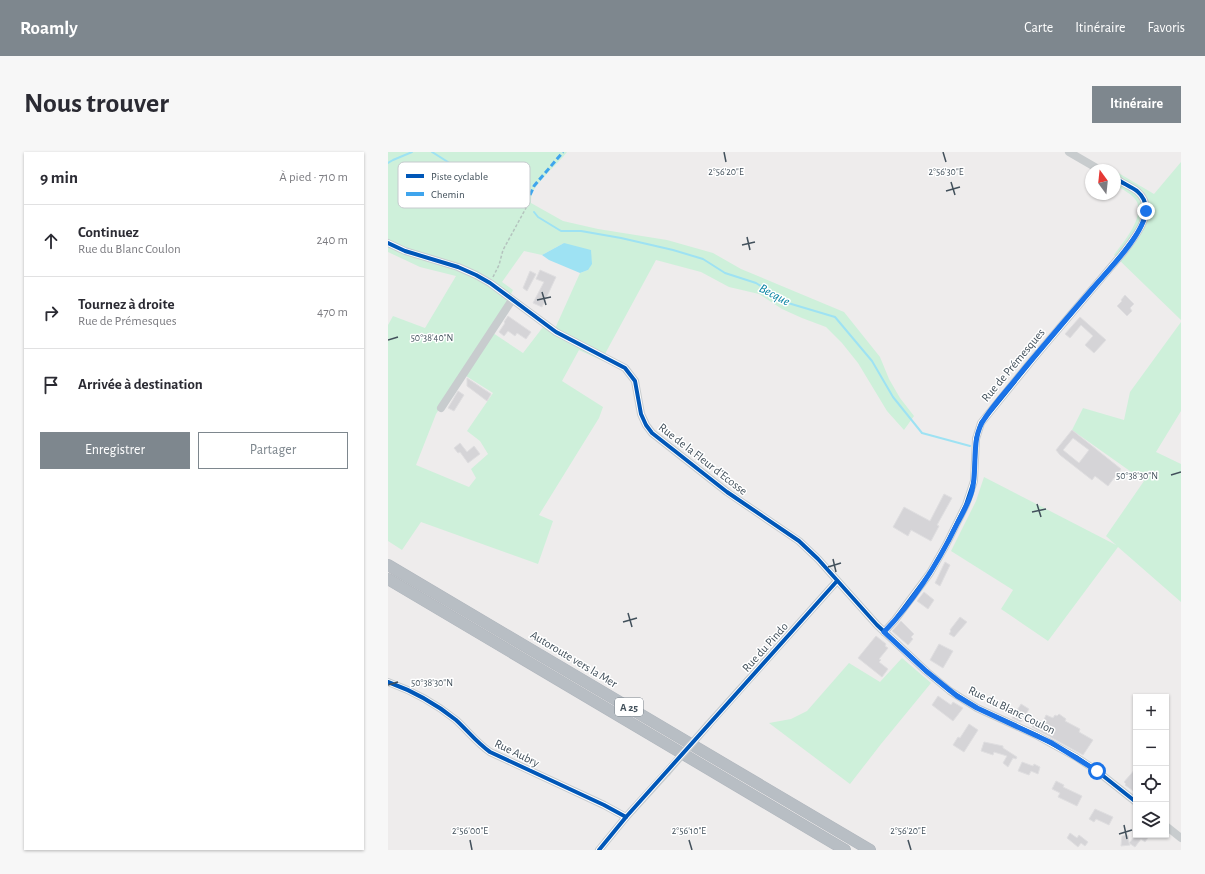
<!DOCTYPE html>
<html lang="fr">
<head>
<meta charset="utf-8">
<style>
	body { margin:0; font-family:"Alegreya Sans",sans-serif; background:#f7f7f7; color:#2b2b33 }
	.controls { position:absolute; right:12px; bottom:12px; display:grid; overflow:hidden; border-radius:0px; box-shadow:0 1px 3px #0004 }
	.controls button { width:36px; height:36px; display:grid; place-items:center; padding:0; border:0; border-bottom:1px solid #e1e1e2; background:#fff; color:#2b2b33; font:20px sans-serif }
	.compass { position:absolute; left:697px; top:12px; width:36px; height:36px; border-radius:50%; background:#fff; box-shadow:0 1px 3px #0004; rotate:345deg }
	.stop { position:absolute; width:12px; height:12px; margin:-9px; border:3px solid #1a73e8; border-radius:50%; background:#fff }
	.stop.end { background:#1a73e8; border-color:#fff; box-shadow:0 1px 4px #0008 }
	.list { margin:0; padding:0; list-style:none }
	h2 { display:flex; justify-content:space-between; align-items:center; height:52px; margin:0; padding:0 16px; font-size:17px }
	h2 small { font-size:13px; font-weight:400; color:#7c7c81 }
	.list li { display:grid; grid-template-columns:26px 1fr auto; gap:12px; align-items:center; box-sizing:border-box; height:72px; padding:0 16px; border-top:1px solid #e1e1e2 }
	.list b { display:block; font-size:15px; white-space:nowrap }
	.list p { margin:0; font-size:13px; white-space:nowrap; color:#7c7c81 }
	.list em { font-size:13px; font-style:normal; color:#7c7c81 }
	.actions { display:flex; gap:8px; padding:12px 16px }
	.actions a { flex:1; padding:9px 0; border:1px solid #7e878e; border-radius:0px; text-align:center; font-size:14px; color:#7e878e }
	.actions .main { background:#7e878e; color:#fff }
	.icon { flex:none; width:22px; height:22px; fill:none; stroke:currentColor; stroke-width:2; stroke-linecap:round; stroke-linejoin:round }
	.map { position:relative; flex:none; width:793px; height:698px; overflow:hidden; border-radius:0px }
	header { display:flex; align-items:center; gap:24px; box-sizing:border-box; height:56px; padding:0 20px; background:#7e878e; color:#fff }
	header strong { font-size:19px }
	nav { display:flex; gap:22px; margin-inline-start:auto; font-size:14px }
	.intro { display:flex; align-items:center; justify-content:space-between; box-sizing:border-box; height:96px; padding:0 24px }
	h1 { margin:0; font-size:28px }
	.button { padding:10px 18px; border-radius:0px; background:#7e878e; color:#fff; font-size:14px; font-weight:700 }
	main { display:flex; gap:24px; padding:0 24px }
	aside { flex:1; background:#fff; border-radius:0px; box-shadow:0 1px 3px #0004 }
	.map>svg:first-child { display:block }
</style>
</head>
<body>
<header>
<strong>Roamly</strong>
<nav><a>Carte</a><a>Itinéraire</a><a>Favoris</a></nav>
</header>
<div class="intro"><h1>Nous trouver</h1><a class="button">Itinéraire</a></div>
<main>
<aside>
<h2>9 min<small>À pied · 710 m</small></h2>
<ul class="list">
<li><svg class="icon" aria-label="ahead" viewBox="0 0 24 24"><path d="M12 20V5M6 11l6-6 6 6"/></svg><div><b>Continuez</b><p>Rue du Blanc Coulon</p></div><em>240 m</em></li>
<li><svg class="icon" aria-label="right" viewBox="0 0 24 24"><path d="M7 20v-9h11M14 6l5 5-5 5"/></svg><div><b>Tournez à droite</b><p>Rue de Prémesques</p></div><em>470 m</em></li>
<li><svg class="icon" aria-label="arrive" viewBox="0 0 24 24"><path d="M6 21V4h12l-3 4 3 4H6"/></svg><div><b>Arrivée à destination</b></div></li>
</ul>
<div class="actions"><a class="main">Enregistrer</a><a>Partager</a></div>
</aside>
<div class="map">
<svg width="793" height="698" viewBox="0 0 793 698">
	<rect width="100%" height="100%" fill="#eeecec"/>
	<g fill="#cef0da" fill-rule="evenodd">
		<path d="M0,0H179C170,12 149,29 144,42C143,45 143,48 143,51L175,69L210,77L279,88L325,101L353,117L456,160L492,205L501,227L512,246L526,264L516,278L499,259L470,211L454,191L438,175L414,166L394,157L371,142L341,135L313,120L268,108L218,200L215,209L191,198L174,229L215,255L211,266L151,363L165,369L150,412L33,370L14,398L0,389V173L5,164L37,176L68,124L32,115L0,100ZM176,91L200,118L192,121L165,181L155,175L135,201L105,181L78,224L105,241L79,279L92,289L100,302L83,317L88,326L81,335L28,313L48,262L119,150L125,138L114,130L136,99L154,103Z"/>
		<path d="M793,10V168L726,103C735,90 756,67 749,50C746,43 734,37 727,33V19L766,42Z"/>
		<polygon points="793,170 793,259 768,300 793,312 793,450 730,395 660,489 613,457 625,438 563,399 588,349 596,325 728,393 718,384 756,329 684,278 695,256 736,268 742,240"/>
		<polygon points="514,506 543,531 493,592 462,632 381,571 403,567 419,559 461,511 492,530"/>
	</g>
	<polygon fill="#9ee2f3" points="176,91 203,98 204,112 200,118 192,121 161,108 154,103"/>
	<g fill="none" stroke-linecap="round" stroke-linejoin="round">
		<g stroke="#9ee2f3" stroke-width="2">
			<polyline points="44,0 71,17 132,43 135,46"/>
			<polyline points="0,11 5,8 24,0"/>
			<polyline points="146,60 150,65 173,79 193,79 233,86 285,98 315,107 337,121 368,131 400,151 447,165 484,209 505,245 534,281 582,294"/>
		</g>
	</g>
	<g fill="#d5d4d7" stroke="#dfdee0" fill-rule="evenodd">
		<polygon points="152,118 168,125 154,155 145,151 156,130 148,127"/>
		<polygon points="142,119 148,122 139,139 135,136"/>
		<polygon points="737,143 746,152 742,156 744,159 739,164 729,154 734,149 733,148"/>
		<polygon points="120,164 143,180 138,187 129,181 127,184 120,179 116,184 111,180 117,171 116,170"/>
		<polygon points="692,165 718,188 706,201 697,193 705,184 693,173 682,186 677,182"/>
		<polygon points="79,226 103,242 99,249 79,234"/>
		<polygon points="70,239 76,243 66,259 60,256"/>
		<path d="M684,278L733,317L720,334L707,324L704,328L672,303L668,298ZM685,286L701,298L691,311L675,298Z"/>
		<polygon points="72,291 79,300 86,294 92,302 80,311 72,300 70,301 66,296"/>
		<polygon points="556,342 564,346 549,373 551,374 543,389 523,378 520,384 505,375 516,355 542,369"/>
		<polygon points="557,410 562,413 552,434 547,431"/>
		<polygon points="536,440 546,448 540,457 529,449"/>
		<polygon points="572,465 579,470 566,485 561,482 563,479 562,478"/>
		<polygon points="513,469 526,482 523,485 525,487 520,493 504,479"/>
		<polygon points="488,484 498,492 497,494 500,496 491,507 493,508 491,510 500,517 494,525 470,506"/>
		<polygon points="551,492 565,499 555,516 542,508"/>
		<polygon points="550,544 563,553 565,550 575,556 565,569 544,553"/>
		<polygon points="633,552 641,557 633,570 624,566"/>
		<polygon points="671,562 678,567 677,569 692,577 691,580 705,588 695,603 644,575 646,569 648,570 649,567 655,570 658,563 665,566 667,563 669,564"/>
		<polygon points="581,572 590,578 576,600 565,593 570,585 572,586"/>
		<polygon points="596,590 615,594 615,596 629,605 628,607 625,606 620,615 615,611 619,604 606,600 605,603 593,599"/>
		<polygon points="634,610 645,614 646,612 652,615 650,622 643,619 641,623 630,619"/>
		<polygon points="748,616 748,641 737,633 738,632 736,630"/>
		<polygon points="668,629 676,633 675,635 694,644 689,654 670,645 672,641 664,637"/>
		<polygon points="707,657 725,665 721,673 708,667 706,670 701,667"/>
		<polygon points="682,681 689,686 691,683 700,690 697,694 693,691 690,695 679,686"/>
		<polygon points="740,683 741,691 748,683 762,683 757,690 753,687 747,695 741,691 742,693 733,694 734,684"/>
	</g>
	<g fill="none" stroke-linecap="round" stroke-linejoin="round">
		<defs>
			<g id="highway">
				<polyline points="0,413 482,698"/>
				<polyline points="0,427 457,698"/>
			</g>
		</defs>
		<use href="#highway" stroke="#b0b6bd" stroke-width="12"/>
		<polyline stroke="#b4c3be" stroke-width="1.5" stroke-dasharray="3 2" stroke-linecap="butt" points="105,125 111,113 115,98 138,56 142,43"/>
		<g stroke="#c8ccce" stroke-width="8">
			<polyline points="681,0 712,18"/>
			<polyline points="0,91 17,99 70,115 88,123 102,131 168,180 237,216 247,229 253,262 258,273 264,281 339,340 411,389 430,407 489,473 538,519 562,539 589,556 648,583 688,605 709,619 748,650"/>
			<polyline points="53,256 124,148"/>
			<path d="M496,480L507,468L542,421L558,393L578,353L586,329L588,287L593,271L645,207L734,102C747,85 771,58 749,39C742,34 734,31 727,26"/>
			<path d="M0,530C25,539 47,551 68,568C79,578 89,591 102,600L216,653L238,665"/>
			<polyline points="320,573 449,429"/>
			<polyline points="778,674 793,686"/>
			<polyline points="211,698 238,665 279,620"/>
		</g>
		<use href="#highway" stroke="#b8bec4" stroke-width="11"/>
		<polyline stroke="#c8ccce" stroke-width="8" points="279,620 320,573"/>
		<polyline stroke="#3fa5ed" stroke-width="3" stroke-dasharray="6 3" stroke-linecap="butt" points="142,43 146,34 175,0"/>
		<defs>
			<g id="cycleway">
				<polyline points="0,91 17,99 70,115 88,123 102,131 168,180 237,216 247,229 253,262 258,273 264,281 339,340 411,389 430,407 489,473 538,519 562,539 589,556 648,583 688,605 709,619 748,650"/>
				<path d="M496,480L507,468L542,421L558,393L578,353L586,329L588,287L593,271L645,207L734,102C747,85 771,58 749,39C742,34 734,31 727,26"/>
				<path d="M0,530C25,539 47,551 68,568C79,578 89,591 102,600L216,653L238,665"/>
				<polyline points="211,698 238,665 449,429"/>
			</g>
		</defs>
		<use href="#cycleway" stroke="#fff" stroke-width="6"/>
		<use href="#cycleway" stroke="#0057b8" stroke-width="4"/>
	</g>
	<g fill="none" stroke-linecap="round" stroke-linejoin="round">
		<path stroke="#1a73e8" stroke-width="5" d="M709,619L664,591L589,556L569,544L538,519L496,480C526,449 550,411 569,372C574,362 581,351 584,339C590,315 582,286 597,266C607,251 620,237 631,223C655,194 679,166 704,137C720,118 755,84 758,59"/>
	</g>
	<path fill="none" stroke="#42505b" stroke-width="1.5" d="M336,0L338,10M555,0L558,10M563,30L567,43M558,39L572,35M359,85L362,98M354,93L367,90M154,140L158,153M149,148L163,145M0,188L10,185M783,323L793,320M649,352L653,365M644,360L658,357M445,407L448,420M440,415L453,411M240,461L244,475M235,470L249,466M0,533L10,530M736,673L739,687M731,682L744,678M82,688L84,698M301,688L304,698M520,688L523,698"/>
	<g text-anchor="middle" stroke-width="3" stroke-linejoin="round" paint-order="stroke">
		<rect fill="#fff" stroke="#7b848c" stroke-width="1" x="227" y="546" width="28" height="18" rx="3"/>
		<g font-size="11" font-weight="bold" fill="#42505b">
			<text x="241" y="559">A 25</text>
		</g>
		<g font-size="12" fill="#42505b" stroke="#fff">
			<text transform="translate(625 213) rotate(-50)" y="4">Rue de Prémesques</text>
			<text transform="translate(315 307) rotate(38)" y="4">Rue de la Fleur d'Ecosse</text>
			<text transform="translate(377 495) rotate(-48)" y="4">Rue du Pindo</text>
			<text transform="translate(186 507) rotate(31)" y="4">Autoroute vers la Mer</text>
			<text transform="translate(624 558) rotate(26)" y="4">Rue du Blanc Coulon</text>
			<text transform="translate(129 601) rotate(26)" y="4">Rue Aubry</text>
		</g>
		<g font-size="13" font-style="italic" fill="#0281a0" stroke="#fff">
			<text transform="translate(387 142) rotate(28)" y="5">Becque</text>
		</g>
	</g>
	<rect x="10" y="10" width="132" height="46" rx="6" fill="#fff" stroke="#c6cace" stroke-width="1"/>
	<rect x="18" y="22" width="18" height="4" fill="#0057b8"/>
	<rect x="18" y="40" width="18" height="4" fill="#3fa5ed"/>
	<g font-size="11" fill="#42505b">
		<text x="43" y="28">Piste cyclable</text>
		<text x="43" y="46">Chemin</text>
	</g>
	<g font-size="10" text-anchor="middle" fill="#42505b" stroke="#fff" stroke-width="3" stroke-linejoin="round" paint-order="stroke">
		<text x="558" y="23">2°56'30"E</text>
		<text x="338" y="23">2°56'20"E</text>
		<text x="44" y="189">50°38'40"N</text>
		<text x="749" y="327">50°38'30"N</text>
		<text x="44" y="534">50°38'30"N</text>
		<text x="82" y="682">2°56'00"E</text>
		<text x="301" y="682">2°56'10"E</text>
		<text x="520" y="682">2°56'20"E</text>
	</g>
</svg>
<div class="controls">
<button>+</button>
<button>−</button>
<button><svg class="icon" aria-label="locate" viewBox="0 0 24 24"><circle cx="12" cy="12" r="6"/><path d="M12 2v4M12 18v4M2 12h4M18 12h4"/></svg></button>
<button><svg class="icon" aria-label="layers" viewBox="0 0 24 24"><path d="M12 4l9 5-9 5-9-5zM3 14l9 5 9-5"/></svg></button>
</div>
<svg class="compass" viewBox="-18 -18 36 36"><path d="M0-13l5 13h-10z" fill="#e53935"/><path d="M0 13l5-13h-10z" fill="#7c7c81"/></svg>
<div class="stop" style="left:709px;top:619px"></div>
<div class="stop end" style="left:758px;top:59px"></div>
</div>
</main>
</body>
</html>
